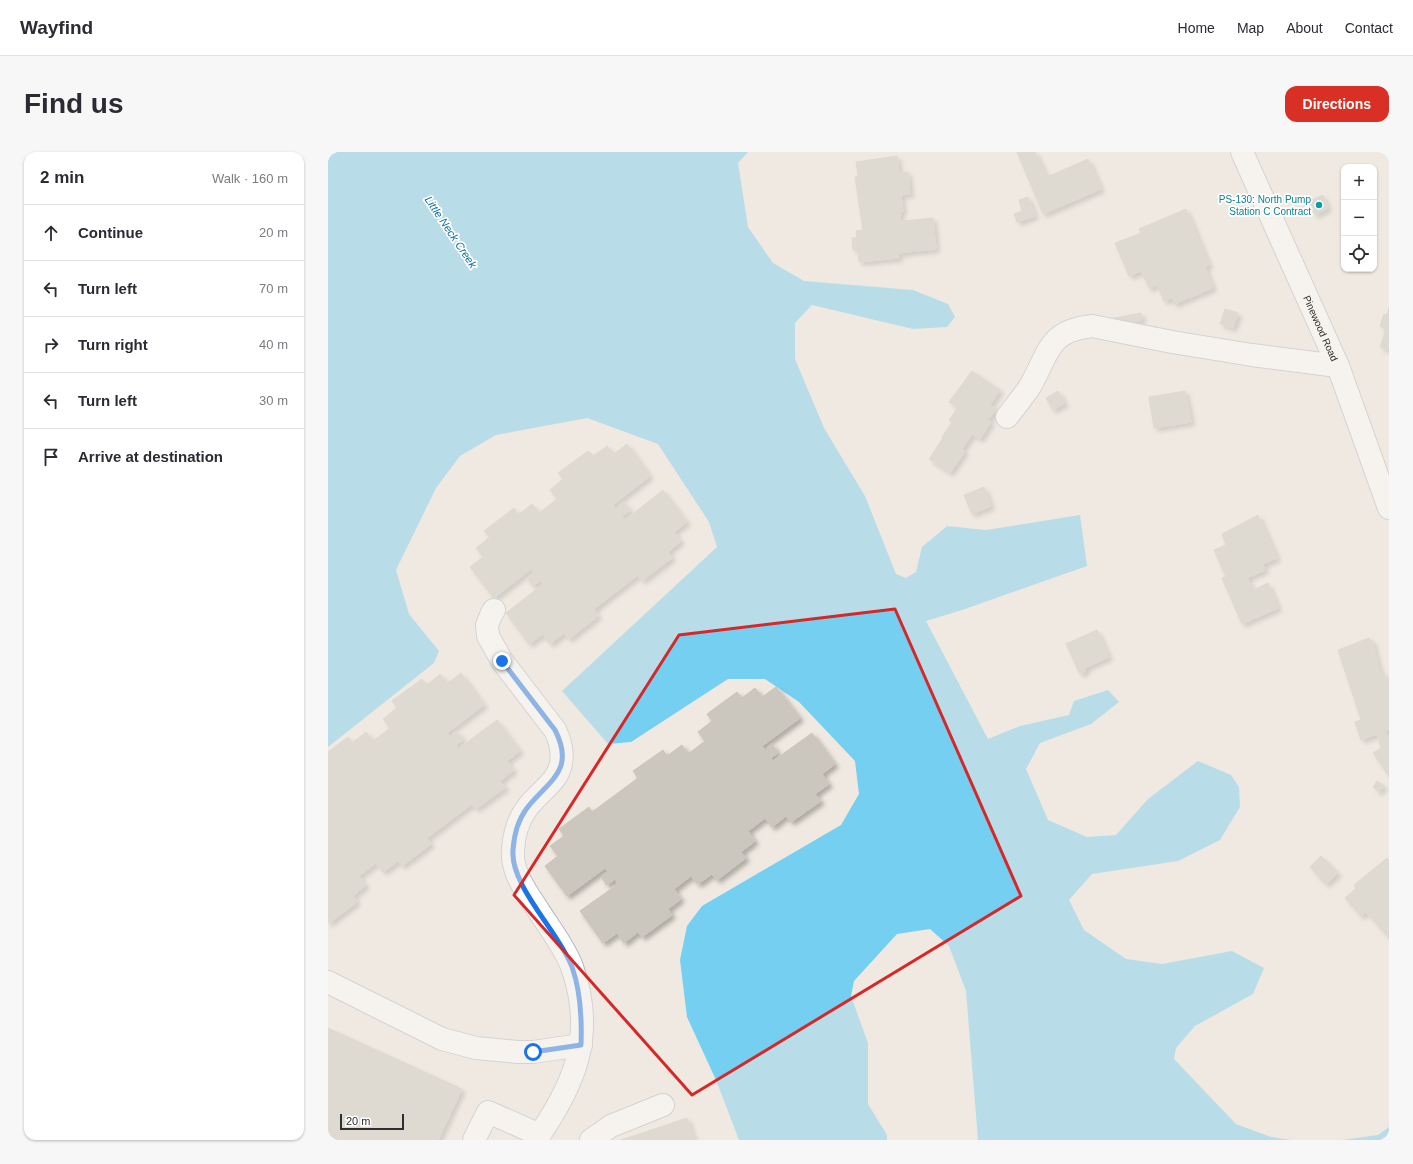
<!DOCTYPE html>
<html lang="en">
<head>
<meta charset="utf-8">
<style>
	body { margin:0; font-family:Arial,sans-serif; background:#f7f7f7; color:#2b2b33 }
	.controls { position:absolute; right:12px; top:12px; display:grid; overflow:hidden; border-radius:8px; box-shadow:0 1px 3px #0004 }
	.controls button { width:36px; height:36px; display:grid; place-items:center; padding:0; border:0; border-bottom:1px solid #e1e1e2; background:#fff; color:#2b2b33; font:20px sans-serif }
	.scale { position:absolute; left:12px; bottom:10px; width:64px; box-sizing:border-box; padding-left:4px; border:2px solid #2e2e2e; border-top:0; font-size:11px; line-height:14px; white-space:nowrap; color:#2e2e2e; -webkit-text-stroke:3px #fff; paint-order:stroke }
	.stop { position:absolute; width:12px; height:12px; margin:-9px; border:3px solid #1a73e8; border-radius:50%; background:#fff }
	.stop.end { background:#1a73e8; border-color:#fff; box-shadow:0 1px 4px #0008 }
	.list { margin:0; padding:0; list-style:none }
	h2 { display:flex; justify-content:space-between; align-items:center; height:52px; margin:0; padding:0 16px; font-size:17px }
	h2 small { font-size:13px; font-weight:400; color:#7c7c81 }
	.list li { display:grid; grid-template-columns:26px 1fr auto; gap:12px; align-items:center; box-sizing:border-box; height:56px; padding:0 16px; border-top:1px solid #e1e1e2 }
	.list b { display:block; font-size:15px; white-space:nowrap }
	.list em { font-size:13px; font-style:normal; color:#7c7c81 }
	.icon { flex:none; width:22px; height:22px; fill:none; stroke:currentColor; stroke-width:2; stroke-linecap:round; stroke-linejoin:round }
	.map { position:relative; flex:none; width:1061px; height:988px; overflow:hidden; border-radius:12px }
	header { display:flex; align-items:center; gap:24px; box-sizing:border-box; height:56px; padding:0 20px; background:#fff; border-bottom:1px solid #e1e1e2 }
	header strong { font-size:19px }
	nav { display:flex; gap:22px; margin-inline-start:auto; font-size:14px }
	.intro { display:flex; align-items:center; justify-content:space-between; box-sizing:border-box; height:96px; padding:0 24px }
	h1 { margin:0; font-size:28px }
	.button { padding:10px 18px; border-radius:12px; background:#d93025; color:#fff; font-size:14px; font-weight:700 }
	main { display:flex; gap:24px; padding:0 24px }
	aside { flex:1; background:#fff; border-radius:12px; box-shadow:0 1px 3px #0004 }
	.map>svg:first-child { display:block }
</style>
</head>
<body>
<header>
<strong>Wayfind</strong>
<nav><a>Home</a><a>Map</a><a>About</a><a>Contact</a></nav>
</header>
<div class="intro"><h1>Find us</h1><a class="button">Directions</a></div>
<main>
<aside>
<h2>2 min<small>Walk · 160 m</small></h2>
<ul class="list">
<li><svg class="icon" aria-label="ahead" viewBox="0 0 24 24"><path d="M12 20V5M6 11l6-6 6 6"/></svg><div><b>Continue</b></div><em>20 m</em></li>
<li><svg class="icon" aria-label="left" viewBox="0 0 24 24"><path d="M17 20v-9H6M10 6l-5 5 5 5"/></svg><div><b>Turn left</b></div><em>70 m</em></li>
<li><svg class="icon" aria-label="right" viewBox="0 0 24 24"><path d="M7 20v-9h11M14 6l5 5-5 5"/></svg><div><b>Turn right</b></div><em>40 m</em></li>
<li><svg class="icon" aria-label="left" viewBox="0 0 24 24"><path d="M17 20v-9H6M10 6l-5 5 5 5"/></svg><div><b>Turn left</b></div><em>30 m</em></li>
<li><svg class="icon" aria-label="arrive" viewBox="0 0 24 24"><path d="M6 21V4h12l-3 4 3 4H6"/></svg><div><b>Arrive at destination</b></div></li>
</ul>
</aside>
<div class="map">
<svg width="1061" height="988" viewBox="0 0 1061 988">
	<defs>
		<filter id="shadow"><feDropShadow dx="3.5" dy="3.5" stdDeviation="2" flood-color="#0004"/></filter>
	</defs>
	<rect width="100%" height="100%" fill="#efe9e1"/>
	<g fill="#75cff0">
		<polygon points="0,0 420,0 410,11 420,75 445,111 476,129 585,138 620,152 627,165 619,175 585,177 484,153 467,171 467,207 496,276 537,344 568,422 578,426 588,420 594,395 619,374 658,378 752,363 759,414 634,458 598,469 660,587 692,574 741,563 746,549 780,538 791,550 763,572 712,591 698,617 720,668 759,685 788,683 820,647 870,609 903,623 911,635 912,655 892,688 850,709 764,722 741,748 756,778 798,807 834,812 904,799 936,816 925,842 867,874 848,896 846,907 908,972 943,985 963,988 650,988 638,839 621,794 602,777 569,782 526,829 523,844 540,891 540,952 559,983 559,988 411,988 388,928 359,865 352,808 359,774 374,754 513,673 531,642 527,609 471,550 437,527 400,527 303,590 280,592 234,539 389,395 381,370 330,292 259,266 168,283 132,304 108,336 68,418 81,462 111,499 106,511 0,595"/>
		<polygon points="1061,975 1061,988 1014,988 1050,983"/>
	</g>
	<g fill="#cbc7bf" stroke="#cbc5ba" filter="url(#shadow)">
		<polygon points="689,0 707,0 719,25 760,7 773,37 715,62"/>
		<polygon points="569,4 571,21 580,20 582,42 573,43 575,60 572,60 572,69 605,66 608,97 570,101 571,106 531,110 530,98 525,98 524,86 529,86 528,79 535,78 527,25 530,24 528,10"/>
		<polygon points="995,43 1000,56 987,63 981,49"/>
		<polygon points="700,45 707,64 689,70 686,62 694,59 691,48"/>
		<polygon points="858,57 881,113 877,115 885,136 846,152 844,146 836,149 829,133 821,136 813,119 801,124 787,91 813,81 811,77"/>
		<polygon points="1061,156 1061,198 1052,195 1058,177 1052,174 1056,162 1059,163"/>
		<polygon points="897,157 910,161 905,176 892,172"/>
		<polygon points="813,161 814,168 776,176 775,168"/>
		<polygon points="644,219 672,238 662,253 668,257 660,268 663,270 652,287 644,282 634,297 637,299 622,321 601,307 615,286 614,285 624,270 621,268 630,255 621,250"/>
		<polygon points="730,239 737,251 725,258 718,246"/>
		<polygon points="857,239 863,270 826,276 821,245"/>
		<polygon points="299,292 322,324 285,353 288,356 296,350 302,359 294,364 297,368 335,338 359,370 346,380 353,389 340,400 344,406 314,429 310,423 266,457 270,464 241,487 236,481 222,492 215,482 201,492 178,461 215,432 212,429 205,434 199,426 206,421 203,417 166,446 142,415 155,405 148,396 162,385 156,379 186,356 190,363 204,352 211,361 229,347 222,338 235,327 230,321 260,299 265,304 279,294 286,302"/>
		<polygon points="656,335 663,354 644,362 636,343"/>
		<polygon points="930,363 949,406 935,412 937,418 919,426 925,438 940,431 950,456 914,472 894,426 898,425 886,398 898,393 894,382"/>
		<polygon points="769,478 781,505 757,516 758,519 752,522 738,492"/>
		<polygon points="1041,486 1042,489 1044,488 1052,521 1055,520 1061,533 1061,543 1058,544 1061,546 1061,577 1057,579 1061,589 1061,624 1045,601 1053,596 1049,582 1033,588 1027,570 1033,568 1010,498"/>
		<polygon points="133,521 156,553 119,581 122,585 129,579 135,588 128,593 131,596 169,568 192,599 179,609 186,618 172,629 178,635 148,657 144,652 99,686 103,692 74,714 70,709 55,720 48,711 31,724 38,733 25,744 29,750 0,772 0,600 20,585 24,591 38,580 45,589 62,576 55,567 69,556 64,549 94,527 99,533 112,522 120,531"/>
		<polygon points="448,535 472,566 434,594 437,598 444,592 450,601 443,606 445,609 484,581 507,612 494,622 501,632 487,642 493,649 463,670 458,664 444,675 437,666 420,679 427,689 413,700 418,706 389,728 384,722 370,732 363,724 346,737 353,747 340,757 344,763 314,785 310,780 296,791 289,781 275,791 252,759 290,732 287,727 279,733 273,725 280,720 277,716 239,744 217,714 230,704 222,694 236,684 231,677 261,655 264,660 310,626 305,619 335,598 339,604 354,593 360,602 377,589 370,580 384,569 379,562 409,540 414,546 427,536 434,545"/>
		<polygon points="1049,629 1056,634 1051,640 1045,635"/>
		<polygon points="993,704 1010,721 998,732 982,715"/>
		<polygon points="1059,706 1061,708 1061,786 1038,760 1033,764 1017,746 1028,736 1026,733"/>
		<polygon points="0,876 134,937 110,988 0,988"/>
		<polygon points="359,966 366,988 293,988"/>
	</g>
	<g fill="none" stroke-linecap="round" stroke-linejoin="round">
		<defs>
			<g id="minor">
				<path id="s1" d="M914,0L1010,214L1061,356"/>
				<path d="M679,265C686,256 694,246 701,236C721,203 718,179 764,174L844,190L924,203L1010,214"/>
				<path d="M166,458L163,463L159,473L160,484L174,509L227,578C235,594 237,613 226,627C218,637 207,645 199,656C190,668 186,682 185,698C183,721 200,742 212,761C223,778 237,796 244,815C268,883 247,932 208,988"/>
				<polyline points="0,830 114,887 148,896 190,900 205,900 253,893"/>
				<polyline points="146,988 160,960 212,983"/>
				<polyline points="263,988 283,974 335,953"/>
			</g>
		</defs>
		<use href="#minor" stroke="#b4b7c1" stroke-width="24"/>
		<use href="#minor" stroke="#fff" stroke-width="22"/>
	</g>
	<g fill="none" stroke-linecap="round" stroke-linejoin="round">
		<path stroke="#1a73e8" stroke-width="5" d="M174,509L227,578C248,619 220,629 199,656C190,668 186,682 185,698C182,734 231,780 244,815C253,840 254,866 253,893L205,900"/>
	</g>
	<path d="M0 0H1061V988H0ZM567,457L693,744L364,943L186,743L351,483Z" fill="#efe9e1" fill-opacity=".55" fill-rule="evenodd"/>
	<path fill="none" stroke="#d62828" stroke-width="3" stroke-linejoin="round" d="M567,457L693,744L364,943L186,743L351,483Z"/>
	<circle fill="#0f9aa8" stroke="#fff" stroke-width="1.5" cx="991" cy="53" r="4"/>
	<g text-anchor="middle" stroke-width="3.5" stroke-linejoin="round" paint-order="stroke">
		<g font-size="10" fill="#0d838f" stroke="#fff" text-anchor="end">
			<text x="983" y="51">PS-130: North Pump<tspan x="983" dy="12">Station C Contract</tspan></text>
		</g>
		<g font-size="10" fill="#2e2e2e" stroke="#fff">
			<text dy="4" stroke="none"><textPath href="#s1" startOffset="193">Pinewood Road</textPath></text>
		</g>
		<g font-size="11" font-style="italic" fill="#0d6fa3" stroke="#fff">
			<text transform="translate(123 80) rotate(56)" y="4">Little Neck Creek</text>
		</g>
	</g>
</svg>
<div class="controls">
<button>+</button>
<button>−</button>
<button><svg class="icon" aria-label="locate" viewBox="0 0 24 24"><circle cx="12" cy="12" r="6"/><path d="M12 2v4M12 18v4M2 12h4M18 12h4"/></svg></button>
</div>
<div class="scale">20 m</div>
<div class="stop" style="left:205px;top:900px"></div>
<div class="stop end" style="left:174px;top:509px"></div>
</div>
</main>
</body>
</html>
